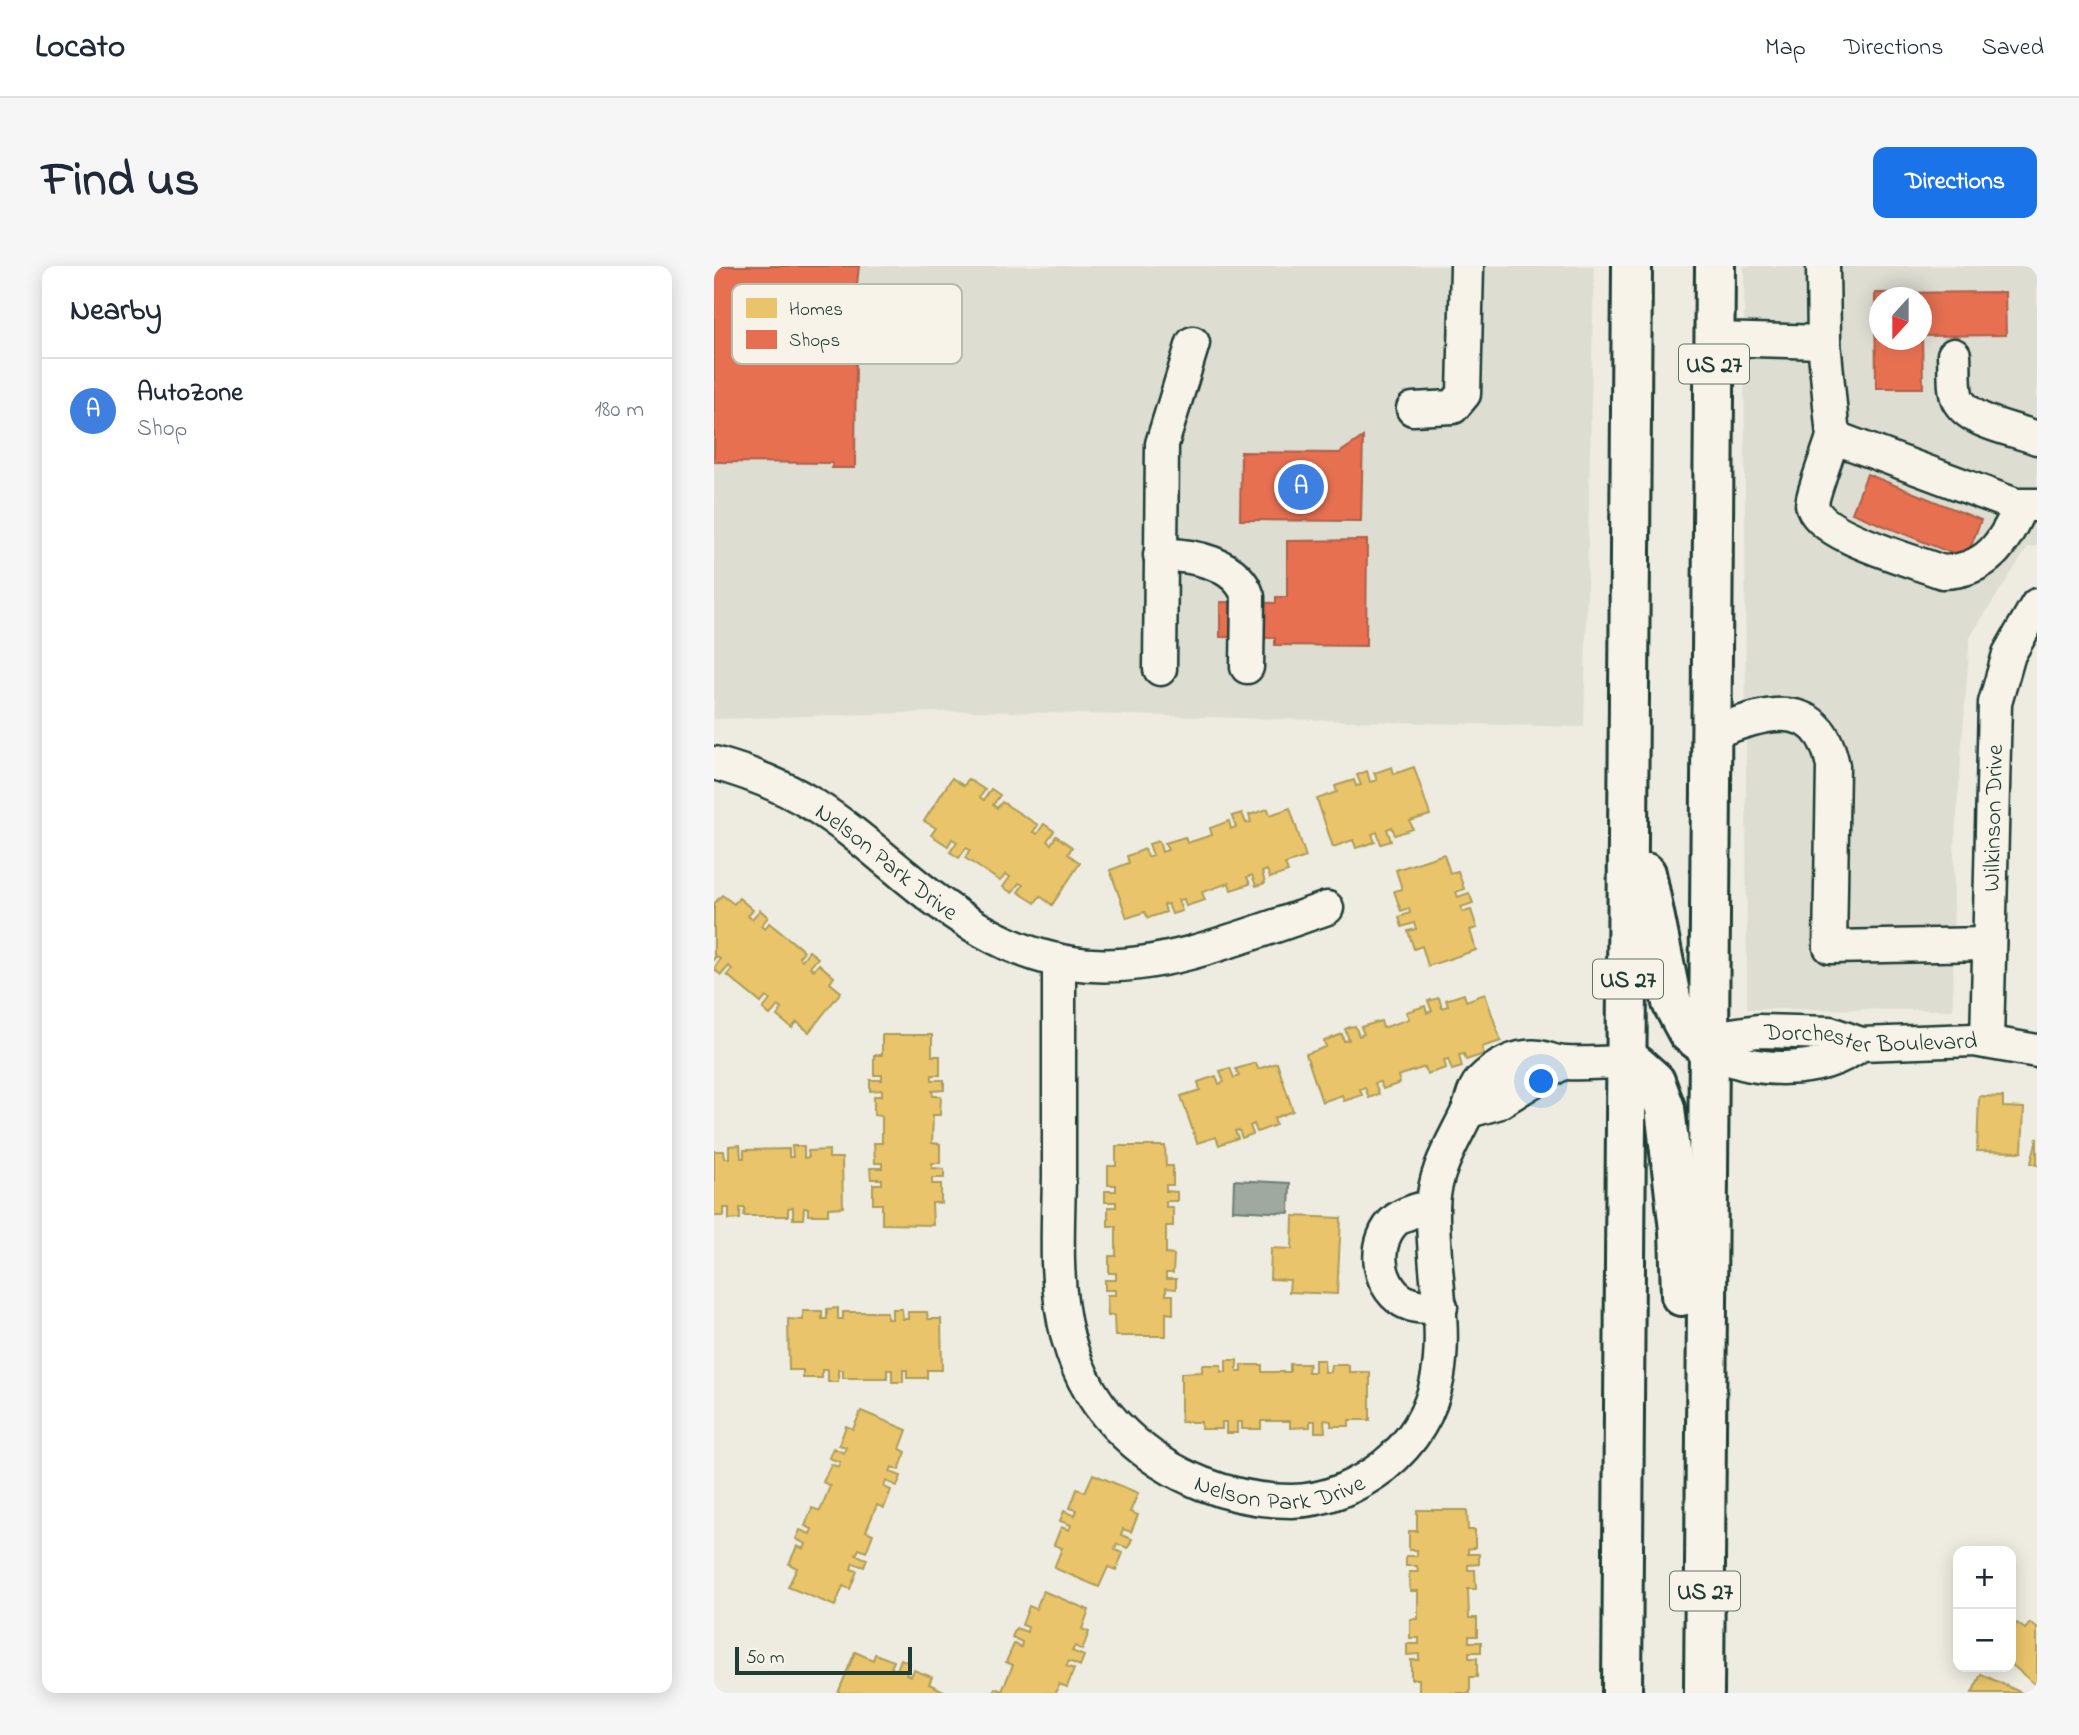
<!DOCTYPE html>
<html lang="en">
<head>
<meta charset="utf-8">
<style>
	body { margin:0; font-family:"Indie Flower",sans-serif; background:#f6f6f7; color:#1f2937 }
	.controls { position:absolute; right:21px; bottom:21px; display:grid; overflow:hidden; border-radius:14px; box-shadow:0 4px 18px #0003 }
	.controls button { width:63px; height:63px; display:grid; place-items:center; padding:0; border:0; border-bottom:2px solid #e0e1e3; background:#fff; color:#1f2937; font:35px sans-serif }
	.compass { position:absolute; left:1155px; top:21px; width:63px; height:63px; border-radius:50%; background:#fff; box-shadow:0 4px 18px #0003; rotate:201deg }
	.scale { position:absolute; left:21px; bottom:18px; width:177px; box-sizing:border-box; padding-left:7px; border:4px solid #1f3d34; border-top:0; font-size:19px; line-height:24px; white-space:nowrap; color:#1f3d34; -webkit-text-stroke:5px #f7f3e8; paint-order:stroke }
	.you { position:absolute; left:828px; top:816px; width:24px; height:24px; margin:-18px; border:5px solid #fff; border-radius:50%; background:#1a73e8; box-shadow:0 0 0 10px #1a73e833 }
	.badge { display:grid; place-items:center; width:46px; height:46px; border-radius:50%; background:#1a73e8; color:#fff; font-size:23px; font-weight:700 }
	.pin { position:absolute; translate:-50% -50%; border:4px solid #fff; box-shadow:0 2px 7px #0006 }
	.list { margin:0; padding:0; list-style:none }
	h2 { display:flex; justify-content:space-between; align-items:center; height:91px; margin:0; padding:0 28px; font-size:30px }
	h2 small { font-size:23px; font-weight:400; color:#747a83 }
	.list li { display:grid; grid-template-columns:46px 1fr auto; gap:21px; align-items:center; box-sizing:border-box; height:105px; padding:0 28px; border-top:2px solid #e0e1e3 }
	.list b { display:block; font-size:26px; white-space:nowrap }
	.list p { margin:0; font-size:23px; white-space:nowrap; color:#747a83 }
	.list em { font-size:23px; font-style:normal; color:#747a83 }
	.map { position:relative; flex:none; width:1323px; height:1427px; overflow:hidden; border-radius:14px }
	header { display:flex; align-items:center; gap:42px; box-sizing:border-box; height:98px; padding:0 35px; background:#fff; border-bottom:2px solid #e0e1e3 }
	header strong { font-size:33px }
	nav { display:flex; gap:38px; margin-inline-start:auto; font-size:24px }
	.intro { display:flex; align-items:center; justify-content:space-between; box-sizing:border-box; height:168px; padding:0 42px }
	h1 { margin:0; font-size:49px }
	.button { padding:18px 32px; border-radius:14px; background:#1a73e8; color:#fff; font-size:24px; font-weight:700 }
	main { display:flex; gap:42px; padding:0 42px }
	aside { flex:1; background:#fff; border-radius:14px; box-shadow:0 4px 18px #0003 }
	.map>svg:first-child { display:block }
</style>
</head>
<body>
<header>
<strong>Locato</strong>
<nav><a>Map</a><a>Directions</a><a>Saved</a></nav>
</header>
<div class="intro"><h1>Find us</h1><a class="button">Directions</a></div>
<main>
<aside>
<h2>Nearby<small></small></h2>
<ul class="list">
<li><span class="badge" style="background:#3f7fe0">A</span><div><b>AutoZone</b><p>Shop</p></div><em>180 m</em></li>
</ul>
</aside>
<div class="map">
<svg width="1323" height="1427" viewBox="0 0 1323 1427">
	<rect width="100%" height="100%" fill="#eeece1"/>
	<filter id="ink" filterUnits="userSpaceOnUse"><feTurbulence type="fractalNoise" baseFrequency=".0143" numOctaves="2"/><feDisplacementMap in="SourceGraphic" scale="14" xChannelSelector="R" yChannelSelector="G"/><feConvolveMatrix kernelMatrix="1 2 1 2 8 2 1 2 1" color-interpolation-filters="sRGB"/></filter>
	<g filter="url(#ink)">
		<g fill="#ddddd2" fill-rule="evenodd">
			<polygon points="0,0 880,0 870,461 256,445 0,453"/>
			<path d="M1030,0H1323V280L1314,281L1256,371L1240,587L1239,744L1033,743ZM1166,32H1208V74H1166Z"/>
		</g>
		<polygon fill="#9fa99f" stroke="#6c7e74" stroke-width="2" points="520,914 576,917 575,947 519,944"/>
		<g fill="#e9c46a" stroke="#ac9c5a" stroke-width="2">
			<polygon points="678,501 680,508 700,501 716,549 696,555 699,563 681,569 678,561 673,563 677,575 667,578 663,566 658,568 661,576 642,582 639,574 619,581 603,533 623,526 621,520 640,514 642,520 647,519 643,509 653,505 656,516 663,514 660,507"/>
			<polygon points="238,512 250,520 254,513 271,524 266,531 270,534 277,523 286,529 279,539 283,542 288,536 324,559 319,566 323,568 330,558 340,565 333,575 337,578 342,570 358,581 354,588 366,597 338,639 326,630 321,637 304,626 309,619 305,617 298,627 289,621 296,611 292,608 286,615 251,592 256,584 252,582 245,592 236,586 243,576 238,573 234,580 217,569 222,562 210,555"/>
			<polygon points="576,542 592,591 571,598 574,606 556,612 553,604 548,606 551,617 542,620 538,609 533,611 536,618 517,624 515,617 488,626 491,634 472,640 470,633 464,634 468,645 458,648 454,638 450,639 452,646 434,652 431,646 413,652 396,604 415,597 413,590 431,583 434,591 439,589 435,578 445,575 448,586 454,584 451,577 471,571 473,577 498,569 496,562 515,555 517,563 522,561 518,550 528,547 532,557 537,556 535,549 554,543 556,549"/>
			<polygon points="730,588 736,607 744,605 750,623 742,626 744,631 755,627 759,637 747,641 749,646 757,644 763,662 756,664 762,684 714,700 708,680 700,683 694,665 702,663 700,657 688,661 685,651 696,647 695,642 687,645 680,625 688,623 682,604"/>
			<polygon points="8,629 20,638 25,632 39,644 34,650 38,653 46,644 54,651 47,660 51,663 55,657 90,685 85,691 88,694 95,685 104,692 96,701 100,704 105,698 120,711 116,717 127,726 95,766 83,756 78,762 63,750 68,743 64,740 56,749 49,743 56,734 52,731 47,737 13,709 18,703 15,700 7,709 0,703 6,693 2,690 0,693 0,638"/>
			<polygon points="750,728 752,735 771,728 787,775 768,781 770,788 752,794 750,788 745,789 748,801 738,804 734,793 730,794 732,802 713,808 711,801 684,810 686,817 669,823 666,816 661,817 665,828 655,832 651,821 646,823 648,829 630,835 628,829 608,836 592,788 612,781 610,775 628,768 630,775 635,774 631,763 636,761 641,760 645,770 650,768 647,761 667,755 669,762 695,753 692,746 711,740 713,747 718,745 714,735 725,732 728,742 734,740 732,734"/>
			<polygon points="168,769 218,769 218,790 226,790 226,809 218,809 218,814 230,814 230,824 218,825 219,830 227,830 226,849 219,849 218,877 226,878 226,897 218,897 218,902 230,903 230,912 218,912 218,918 227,918 227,937 218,937 219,959 168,958 168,938 159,938 159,918 168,918 168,913 157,913 156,902 168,902 168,897 161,897 160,877 168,877 168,850 160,849 160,830 168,830 168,824 156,825 156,814 168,814 168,809 160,809 160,789 168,789"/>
			<polygon points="542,797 544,803 563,797 579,845 560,852 562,859 543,866 540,858 536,860 539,868 528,872 525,864 521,865 524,872 505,879 502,871 483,877 467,830 486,824 484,816 502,810 505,818 510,816 506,805 516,802 520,812 525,810 522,803"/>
			<polygon points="1265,830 1289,831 1289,841 1310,842 1308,886 1263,885"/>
			<polygon points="1323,872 1323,899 1317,897"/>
			<polygon points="26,879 27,892 30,892 30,884 75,883 75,891 79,891 78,880 90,880 90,892 95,891 94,885 115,884 115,892 128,892 129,941 114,942 114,949 94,949 94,942 90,942 89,953 79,953 79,941 74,942 74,950 30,950 31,942 26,942 26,953 15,954 15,942 10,942 10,950 0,950 0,885 10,885 11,892 15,892 15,880"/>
			<polygon points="402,880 451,880 452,900 459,900 459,919 452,919 452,925 463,926 463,935 452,935 452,941 459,941 459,960 452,960 452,988 460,989 459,1007 452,1007 452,1013 462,1013 462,1023 452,1022 452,1029 459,1029 459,1048 452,1047 452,1070 401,1070 400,1049 394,1050 393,1029 401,1029 401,1024 391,1024 391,1014 402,1014 402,1007 395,1007 395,990 402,990 402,960 394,960 394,941 402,941 402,936 391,936 391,925 402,925 402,919 394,919 394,900 402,900"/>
			<polygon points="579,950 627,952 623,1028 575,1026 576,1014 556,1013 557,982 578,983"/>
			<polygon points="124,1042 124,1053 129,1053 129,1046 173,1046 173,1053 178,1053 178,1043 188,1043 189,1053 194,1053 194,1046 213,1046 214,1053 227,1053 228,1104 213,1104 213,1112 193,1112 193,1104 189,1104 189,1116 178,1116 178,1104 173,1104 173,1112 129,1112 129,1104 124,1104 124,1116 114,1116 114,1104 108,1104 108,1112 89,1112 89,1104 75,1104 74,1053 89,1054 89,1045 108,1045 108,1053 113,1053 113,1043"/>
			<polygon points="512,1094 523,1094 523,1106 528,1106 528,1099 548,1099 548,1106 576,1106 576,1098 595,1098 594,1106 601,1106 601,1094 610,1094 610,1106 616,1106 617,1099 635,1099 635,1106 656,1106 656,1154 635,1154 635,1160 617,1160 617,1155 610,1154 611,1166 601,1166 601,1155 596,1155 596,1161 576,1162 576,1155 547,1155 547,1163 528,1163 528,1156 523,1156 523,1167 512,1167 512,1156 508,1156 508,1163 487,1163 487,1156 467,1156 467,1107 488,1106 488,1099 507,1099 507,1106 512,1106"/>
			<polygon points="147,1145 193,1164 186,1183 192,1186 185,1204 178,1201 176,1206 187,1210 183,1220 172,1215 170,1221 177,1224 170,1242 163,1239 152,1265 159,1268 152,1286 145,1283 142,1289 153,1293 150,1301 139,1297 137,1303 143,1305 136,1323 129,1320 121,1340 74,1321 83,1302 75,1298 83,1280 90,1283 92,1278 82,1273 86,1264 96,1268 98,1263 91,1260 98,1242 106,1245 116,1220 109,1216 117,1198 124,1201 126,1196 115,1192 119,1182 130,1187 132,1181 125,1179 132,1160 139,1163"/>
			<polygon points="379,1208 424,1227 416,1246 424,1249 417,1266 409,1263 407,1269 418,1273 414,1282 403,1278 401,1284 409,1287 402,1304 394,1301 385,1321 340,1302 348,1282 340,1279 347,1261 355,1264 357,1259 346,1255 350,1245 361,1250 363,1244 356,1242 363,1223 371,1226"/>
			<polygon points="703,1244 753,1244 754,1264 761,1264 761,1282 754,1283 754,1288 765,1288 765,1298 754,1299 754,1304 761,1304 762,1323 754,1323 755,1352 763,1352 763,1370 755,1370 755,1376 767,1376 767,1386 755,1386 755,1392 763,1392 763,1411 756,1411 756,1427 705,1427 705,1413 697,1413 697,1394 705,1394 705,1388 693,1389 693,1378 705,1378 705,1372 696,1372 696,1353 704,1353 704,1325 696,1325 695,1306 704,1306 703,1300 692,1300 692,1290 703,1290 703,1284 695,1284 695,1265 703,1265"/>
			<polygon points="329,1325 375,1344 368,1363 375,1366 368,1384 361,1380 358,1385 370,1390 366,1400 355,1395 352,1400 360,1403 353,1421 345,1418 342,1427 279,1427 281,1422 288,1425 299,1399 292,1396 300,1378 307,1381 308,1376 298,1371 302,1362 313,1366 314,1361 308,1359 315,1340 322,1343"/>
			<polygon points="1303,1357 1311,1363 1316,1357 1323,1362 1323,1420 1297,1398 1297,1364"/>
			<polygon points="141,1386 159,1394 161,1388 180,1395 177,1402 183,1404 187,1393 196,1397 192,1408 197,1410 200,1404 218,1411 215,1418 234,1427 124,1427"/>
			<polygon points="1267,1408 1308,1427 1258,1427"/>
		</g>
		<g fill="#e76f51" stroke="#ab6048" stroke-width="2" fill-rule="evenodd">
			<polygon points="0,0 145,0 141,37 137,45 129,45 127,86 142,87 141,202 118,202 118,197 0,196"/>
			<path d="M1291,26L1292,69L1208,70L1209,122H1162L1161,27ZM1166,32H1208V74H1166Z"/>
			<polygon points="649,171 647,255 526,254 527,186 625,187"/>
			<polygon points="1153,208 1267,254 1252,293 1138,247"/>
			<polygon points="653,274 652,380 561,379 561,372 506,371 506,336 562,337 562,331 573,331 573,275"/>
		</g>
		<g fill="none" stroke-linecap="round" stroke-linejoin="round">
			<defs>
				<g id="minor">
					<polyline points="1000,73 1110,76 1109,0"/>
					<polyline points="1110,76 1119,171"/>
					<path d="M1240,89C1241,101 1239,124 1244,134C1256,157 1300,163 1323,172"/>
					<polyline points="699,143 739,141 750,128 753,0"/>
					<path d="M1307,239C1290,278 1273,305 1228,306C1198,294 1103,270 1098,238C1097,233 1116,181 1119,171L1302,239H1323"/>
					<path d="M446,289C477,288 524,297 534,331L533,401"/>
					<polyline points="446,403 448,178 479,77"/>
					<path d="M997,467C1049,448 1105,427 1119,500L1116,681L1275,678"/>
					<path id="s1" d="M0,497C87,521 122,552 190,609C351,744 433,704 613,642"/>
					<path id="s2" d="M345,695C345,767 345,839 345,911C344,964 340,1020 354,1072C364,1109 384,1143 412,1169C456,1211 517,1235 577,1235C611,1235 644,1220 670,1200C758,1128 717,1035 719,941C720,905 738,878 753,847C758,837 758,825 766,816C781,800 804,788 826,791C835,793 843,797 852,797C872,798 893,796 913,796"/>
					<path id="s3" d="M1273,776L1281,437L1295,388L1323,339"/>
					<path id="s4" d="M1147,778C1106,809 1039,809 995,783L1017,769L1044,765L1116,767L1147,778L1260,774L1323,785"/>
					<polyline points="755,845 783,837 848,797"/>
					<path d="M719,940C707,943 693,946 683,953C658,973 662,1019 689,1035C701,1042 714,1041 727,1041"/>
				</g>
				<g id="highway">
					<polyline points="932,607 958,737 974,767 995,783"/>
					<polyline points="913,796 923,799 941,815 951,842 965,964 967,1030"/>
					<polyline points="908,1427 918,0"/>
					<polyline points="990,1427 1001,0"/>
				</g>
			</defs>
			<use href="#minor" stroke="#1f3d34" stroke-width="37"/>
			<use href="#highway" stroke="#1f3d34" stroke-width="44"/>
			<use href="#minor" stroke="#f7f3e8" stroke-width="32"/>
			<use href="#highway" stroke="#f7f3e8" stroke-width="38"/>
		</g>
	</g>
	<g text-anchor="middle" stroke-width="7" stroke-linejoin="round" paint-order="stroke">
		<g fill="#f7f3e8" stroke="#60746a" stroke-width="2">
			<rect x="965" y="78.5" width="70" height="39" rx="5"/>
			<rect x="879" y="693.5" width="70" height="39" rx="5"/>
			<rect x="956" y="1305.5" width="70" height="39" rx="5"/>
		</g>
		<g font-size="23" font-weight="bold" fill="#1f3d34">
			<text x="1000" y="106">US 27</text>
			<text x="914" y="721">US 27</text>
			<text x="991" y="1333">US 27</text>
		</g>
		<g font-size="24" fill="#1f3d34" stroke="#f7f3e8">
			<text dy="8" stroke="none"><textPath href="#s3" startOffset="224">Wilkinson Drive</textPath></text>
			<text dy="8" stroke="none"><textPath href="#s1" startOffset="201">Nelson Park Drive</textPath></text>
			<text dy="8" stroke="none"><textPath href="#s4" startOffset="327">Dorchester Boulevard</textPath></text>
			<text dy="8" stroke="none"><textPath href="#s2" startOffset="663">Nelson Park Drive</textPath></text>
		</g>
	</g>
	<rect x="18" y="18" width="230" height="80" rx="10" fill="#f7f3e8" stroke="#b6bcb2" stroke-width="2"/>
	<rect x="32" y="32" width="31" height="20" fill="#e9c46a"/>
	<rect x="32" y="64" width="31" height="19" fill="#e76f51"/>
	<g font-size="19" fill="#1f3d34">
		<text x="75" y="49">Homes</text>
		<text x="75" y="80">Shops</text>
	</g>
</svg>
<div class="controls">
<button>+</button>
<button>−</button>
</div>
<svg class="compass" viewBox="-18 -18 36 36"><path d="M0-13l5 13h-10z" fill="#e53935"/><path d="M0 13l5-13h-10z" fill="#747a83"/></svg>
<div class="scale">50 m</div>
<div class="you"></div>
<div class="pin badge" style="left:587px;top:221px;background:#3f7fe0">A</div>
</div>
</main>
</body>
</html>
